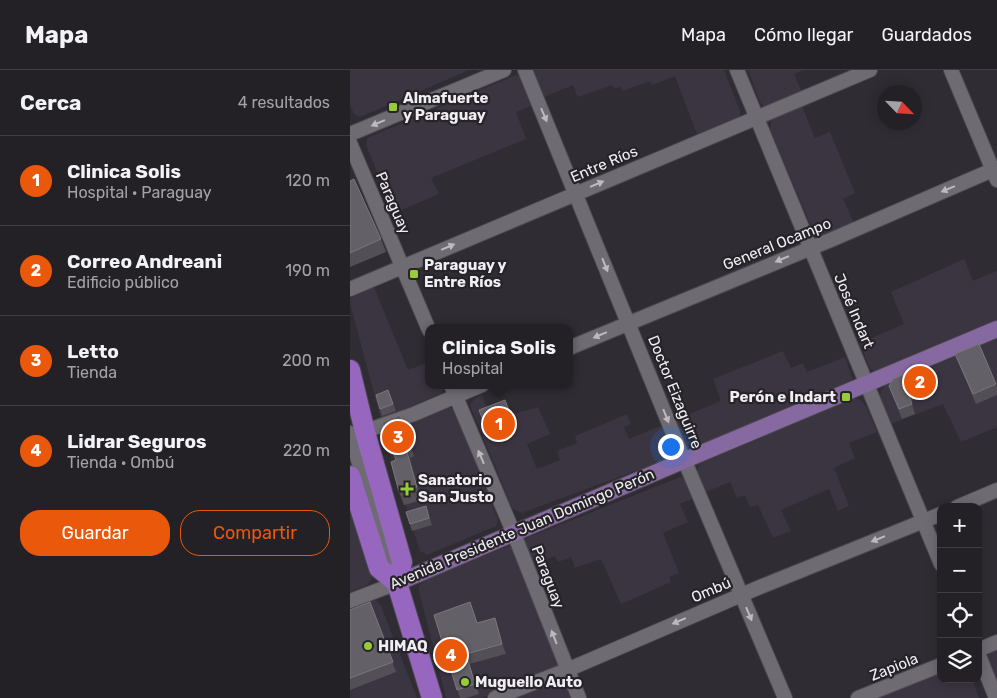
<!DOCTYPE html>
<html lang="es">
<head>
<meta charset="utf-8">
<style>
	body { margin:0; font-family:Rubik,sans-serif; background:#2c292e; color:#f1f3f6 }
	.controls { position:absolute; right:15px; bottom:15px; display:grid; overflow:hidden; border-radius:10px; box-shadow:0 2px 12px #0003 }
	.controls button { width:45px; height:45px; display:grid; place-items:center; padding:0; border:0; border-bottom:1px solid #413e43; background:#242126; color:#f1f3f6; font:25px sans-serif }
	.compass { position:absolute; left:527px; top:15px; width:45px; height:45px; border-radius:50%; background:#242126; box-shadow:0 2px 12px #0003; rotate:115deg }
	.you { position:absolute; left:320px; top:376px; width:18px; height:18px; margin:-12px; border:4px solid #fff; border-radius:50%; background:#1a73e8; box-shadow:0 0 0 8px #1a73e833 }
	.badge { display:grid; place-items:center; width:32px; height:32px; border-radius:50%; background:#ea580c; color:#fff; font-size:16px; font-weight:700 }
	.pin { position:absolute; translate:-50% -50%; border:2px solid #fff; box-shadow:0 1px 5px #0006 }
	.popup { position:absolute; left:75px; top:254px; width:148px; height:65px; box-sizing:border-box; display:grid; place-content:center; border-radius:10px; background:#242126; filter:drop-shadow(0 1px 4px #0005); font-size:16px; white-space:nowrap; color:#a3a3a7 }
	.popup b { font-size:19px; color:#f1f3f6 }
	.popup::after { content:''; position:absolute; left:50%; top:100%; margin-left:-10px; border:10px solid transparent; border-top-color:#242126 }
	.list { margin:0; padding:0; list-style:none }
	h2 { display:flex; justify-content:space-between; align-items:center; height:65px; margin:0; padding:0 20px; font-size:21px }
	h2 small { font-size:16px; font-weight:400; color:#a3a3a7 }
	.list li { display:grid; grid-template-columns:32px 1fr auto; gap:15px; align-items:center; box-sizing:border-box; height:90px; padding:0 20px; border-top:1px solid #413e43 }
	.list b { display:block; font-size:19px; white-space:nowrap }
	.list p { margin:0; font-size:16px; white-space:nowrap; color:#a3a3a7 }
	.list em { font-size:16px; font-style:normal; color:#a3a3a7 }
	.actions { display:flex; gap:10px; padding:15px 20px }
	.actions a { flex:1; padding:11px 0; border:1px solid #ea580c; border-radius:20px; text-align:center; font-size:18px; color:#ea580c }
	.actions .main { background:#ea580c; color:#fff }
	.icon { flex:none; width:28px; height:28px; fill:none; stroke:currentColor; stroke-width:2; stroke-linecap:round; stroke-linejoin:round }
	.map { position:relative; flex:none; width:647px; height:628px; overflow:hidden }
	header { display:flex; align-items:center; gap:30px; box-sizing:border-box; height:70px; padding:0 25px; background:#242126; border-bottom:1px solid #413e43 }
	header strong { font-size:24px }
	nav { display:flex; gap:28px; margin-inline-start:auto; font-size:18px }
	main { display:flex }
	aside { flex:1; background:#242126 }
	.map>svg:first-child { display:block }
</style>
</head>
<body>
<header>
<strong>Mapa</strong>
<nav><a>Mapa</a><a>Cómo llegar</a><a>Guardados</a></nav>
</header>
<main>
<aside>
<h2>Cerca<small>4 resultados</small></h2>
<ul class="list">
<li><span class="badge">1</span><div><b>Clinica Solis</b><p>Hospital · Paraguay</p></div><em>120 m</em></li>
<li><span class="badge">2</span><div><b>Correo Andreani</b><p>Edificio público</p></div><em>190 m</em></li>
<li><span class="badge">3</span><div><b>Letto</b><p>Tienda</p></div><em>200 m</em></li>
<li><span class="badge">4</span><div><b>Lidrar Seguros</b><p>Tienda · Ombú</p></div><em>220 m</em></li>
</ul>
<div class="actions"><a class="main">Guardar</a><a>Compartir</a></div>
</aside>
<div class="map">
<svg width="647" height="628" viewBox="0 0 647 628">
	<rect width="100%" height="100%" fill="#302c33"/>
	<g fill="#3b3541">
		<polygon points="0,0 119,0 10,47 4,44 0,35"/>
		<polygon points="180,0 374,0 390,41 390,45 388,49 347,64 325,6 302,15 300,11 273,21 270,16 265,19 262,15 228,27 223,15 189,29"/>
		<polygon points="398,0 454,0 444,4 453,25 417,38 411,34"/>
		<polygon points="166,5 171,7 181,36 166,42 176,69 81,108 89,124 44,143 16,75 17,68"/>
		<polygon points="451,34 465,68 480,62 505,123 493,129 505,155 471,167 464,163 420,59 422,48"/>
		<polygon points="614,189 623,211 647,201 647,252 527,302 520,299 510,273 554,254 541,222"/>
		<polygon points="23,215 58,300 79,292 79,315 92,315 93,319 92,323 33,348 30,346 0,233 1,226 3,223"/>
		<polygon points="647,269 647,357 611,372 593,334 541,354 530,326 531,321 535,316"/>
		<polygon points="433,281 441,298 453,293 457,302 495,287 503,310 501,312 347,376 342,378 336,377 322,351 371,331 363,309"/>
		<polygon points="132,325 140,347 159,340 161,345 188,337 200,364 177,374 187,399 210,390 207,381 227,373 225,366 277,344 281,354 274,357 279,369 315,354 324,380 323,384 320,388 172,443 162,438 120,335 124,329"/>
		<polygon points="504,329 509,329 516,336 527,362 499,373 505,388 484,398 499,436 488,441 479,419 431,440 441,461 423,468 408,435 400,437 395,425 387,428 380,412 353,423 346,405 349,394"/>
		<polygon points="98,337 104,339 148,450 146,456 77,485 70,481 34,367 37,363"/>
		<polygon points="330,407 336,409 345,428 330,434 338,452 313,463 329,503 319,507 321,512 271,534 251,489 225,498 221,487 208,492 205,486 181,495 172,476 174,470 177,468"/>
		<polygon points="0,437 22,506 22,509 17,515 0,522"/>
		<polygon points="159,476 163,477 209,594 203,601 131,628 96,628 69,521 69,516 74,509 79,507"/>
		<polygon points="21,530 27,531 31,536 67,628 0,628 0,539"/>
		<polygon points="647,577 647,612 638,590 638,585 641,579"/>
		<polygon points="591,600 591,609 622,609 629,628 525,628"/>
		<polygon points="211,611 216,611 225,628 163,628"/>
	</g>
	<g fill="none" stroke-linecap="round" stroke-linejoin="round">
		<defs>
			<g id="minor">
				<polyline points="175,0 322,361 435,628"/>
				<polyline points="387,0 591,494"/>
				<polyline points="601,0 647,110"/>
				<polyline points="0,64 154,0"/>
				<polyline points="0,73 79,260"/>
				<polyline points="0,219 520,0"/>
				<polyline points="219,278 483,169 647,98"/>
				<polyline points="101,315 164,464 229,628"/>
				<polyline points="0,363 39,494 47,513 0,531"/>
				<polyline points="7,364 64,344 132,315"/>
				<polyline points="607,437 647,420"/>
				<polyline points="628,580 647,572"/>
				<polyline points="628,583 646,628"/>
				<polyline points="145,628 217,600 410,517 591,444"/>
				<polyline points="508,628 591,595"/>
			</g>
			<polyline id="major" points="47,513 335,390 647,259"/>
			<g id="highway">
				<polyline points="0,300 15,362 52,492 47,513"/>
				<polyline points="0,406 29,498 47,513 82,628"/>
			</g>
		</defs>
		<use href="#minor" stroke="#4c494f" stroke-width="16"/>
		<use href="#major" stroke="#4c494f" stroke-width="18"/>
		<use href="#highway" stroke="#4c494f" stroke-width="22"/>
		<use href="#minor" stroke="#6f6b73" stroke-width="14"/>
		<use href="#major" stroke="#8769a1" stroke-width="16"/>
		<use href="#highway" stroke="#9767c0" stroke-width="20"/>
	</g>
	<g fill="#534f56">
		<polygon points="0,111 31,169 36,182 0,197"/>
		<polygon points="629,274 647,317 647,325 626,334 605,284"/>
		<polygon points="572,297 582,322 561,331 565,344 552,349 539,316"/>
		<polygon points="38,320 46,341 32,346 30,339"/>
		<polygon points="155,330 166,358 139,368 129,340"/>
		<polygon points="50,345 64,386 60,388 72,430 54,435 49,422 46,390"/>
		<polygon points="76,436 82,455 62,461 56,442"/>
		<polygon points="20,532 46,602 0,620 0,540"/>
		<polygon points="84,545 128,553 145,548 156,584 119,594 129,624 116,628 110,628"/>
	</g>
	<g fill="#3e3a41">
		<polygon points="55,375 60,388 72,430 67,417"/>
		<polygon points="145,548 149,558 156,584 152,574"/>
	</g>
	<g fill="#646067" stroke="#7a767c">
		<polygon points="4,109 31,169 0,183 0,111"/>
		<polygon points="629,274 646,314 623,324 605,284"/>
		<polygon points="572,297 578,313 557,321 562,334 549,339 539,316 543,309"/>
		<polygon points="38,320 43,334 30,339 26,325"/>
		<polygon points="155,330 162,348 136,358 129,340"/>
		<polygon points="50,345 60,373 55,375 67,417 49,422 41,392 46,390 32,352"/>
		<polygon points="76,436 79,448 60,454 56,442"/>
		<polygon points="20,532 43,592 0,608 0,540"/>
		<polygon points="120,532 127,553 145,548 152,574 116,584 125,614 107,620 84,545"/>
	</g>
	<defs><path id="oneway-solid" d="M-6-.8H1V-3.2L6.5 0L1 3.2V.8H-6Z" transform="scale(1.25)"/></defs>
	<g fill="#bcbabf">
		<use href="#oneway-solid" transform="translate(194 45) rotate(67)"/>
		<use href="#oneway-solid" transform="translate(28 53) rotate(157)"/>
		<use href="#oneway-solid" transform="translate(247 114) rotate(-23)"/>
		<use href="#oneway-solid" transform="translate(598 119) rotate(157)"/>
		<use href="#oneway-solid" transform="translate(98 177) rotate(-23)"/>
		<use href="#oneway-solid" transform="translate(432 189) rotate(157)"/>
		<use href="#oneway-solid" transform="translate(255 195) rotate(68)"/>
		<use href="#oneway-solid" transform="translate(250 265) rotate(157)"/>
		<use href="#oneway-solid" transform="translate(316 346) rotate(68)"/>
		<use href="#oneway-solid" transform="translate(131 387) rotate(-113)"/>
		<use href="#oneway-solid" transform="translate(528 469) rotate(158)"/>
		<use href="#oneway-solid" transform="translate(399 544) rotate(67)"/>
		<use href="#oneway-solid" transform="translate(329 551) rotate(157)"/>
		<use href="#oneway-solid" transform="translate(204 567) rotate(-111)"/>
	</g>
	<g fill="#97cc38" stroke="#262329" stroke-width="2">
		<rect x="38" y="32" width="10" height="10" rx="2.5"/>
		<rect x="59" y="199" width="10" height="10" rx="2.5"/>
		<rect x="491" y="322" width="10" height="10" rx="2.5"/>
		<path d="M54.5 411.5h5v5h5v5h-5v5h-5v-5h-5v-5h5z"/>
		<circle cx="18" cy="576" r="5"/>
		<circle cx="115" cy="612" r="5"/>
	</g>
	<g text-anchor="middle" stroke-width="4.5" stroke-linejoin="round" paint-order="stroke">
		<g font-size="15" font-weight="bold" fill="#f0eef2" stroke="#262329" text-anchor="start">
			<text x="53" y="33">Almafuerte<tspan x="53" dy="17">y Paraguay</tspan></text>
			<text x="74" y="200">Paraguay y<tspan x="74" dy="17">Entre Ríos</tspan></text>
			<text x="486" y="332" text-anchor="end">Perón e Indart</text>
			<text x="68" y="415">Sanatorio<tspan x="68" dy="17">San Justo</tspan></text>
			<text x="28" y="581">HIMAQ</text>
			<text x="125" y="617">Muguello Auto</text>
		</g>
		<g font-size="15" fill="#f0eef2" stroke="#262329">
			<text transform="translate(254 94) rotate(-23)" y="5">Entre Ríos</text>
			<text transform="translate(43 133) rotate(67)" y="5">Paraguay</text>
			<text transform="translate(427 174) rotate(-22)" y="5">General Ocampo</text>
			<text transform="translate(504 241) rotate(67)" y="5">José Indart</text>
			<text transform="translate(325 322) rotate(68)" y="5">Doctor Eizaguirre</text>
			<text transform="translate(172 459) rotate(-23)" y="5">Avenida Presidente Juan Domingo Perón</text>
			<text transform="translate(198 507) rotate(69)" y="5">Paraguay</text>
			<text transform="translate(361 520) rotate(-23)" y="5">Ombú</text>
			<text transform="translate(544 597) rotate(-22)" y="5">Zapiola</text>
		</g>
	</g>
</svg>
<div class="controls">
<button>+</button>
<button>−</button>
<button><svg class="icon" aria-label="locate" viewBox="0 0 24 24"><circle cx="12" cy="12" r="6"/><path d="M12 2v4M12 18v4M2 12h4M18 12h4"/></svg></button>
<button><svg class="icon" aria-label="layers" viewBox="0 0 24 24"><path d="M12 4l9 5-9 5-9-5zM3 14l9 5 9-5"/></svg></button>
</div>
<svg class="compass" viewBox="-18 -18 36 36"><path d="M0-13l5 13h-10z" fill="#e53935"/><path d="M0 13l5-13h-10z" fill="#a3a3a7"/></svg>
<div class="you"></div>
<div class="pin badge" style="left:149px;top:354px">1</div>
<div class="popup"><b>Clinica Solis</b>Hospital</div>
<div class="pin badge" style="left:570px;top:312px">2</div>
<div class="pin badge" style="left:48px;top:367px">3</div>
<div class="pin badge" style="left:101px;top:585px">4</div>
</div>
</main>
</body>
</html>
